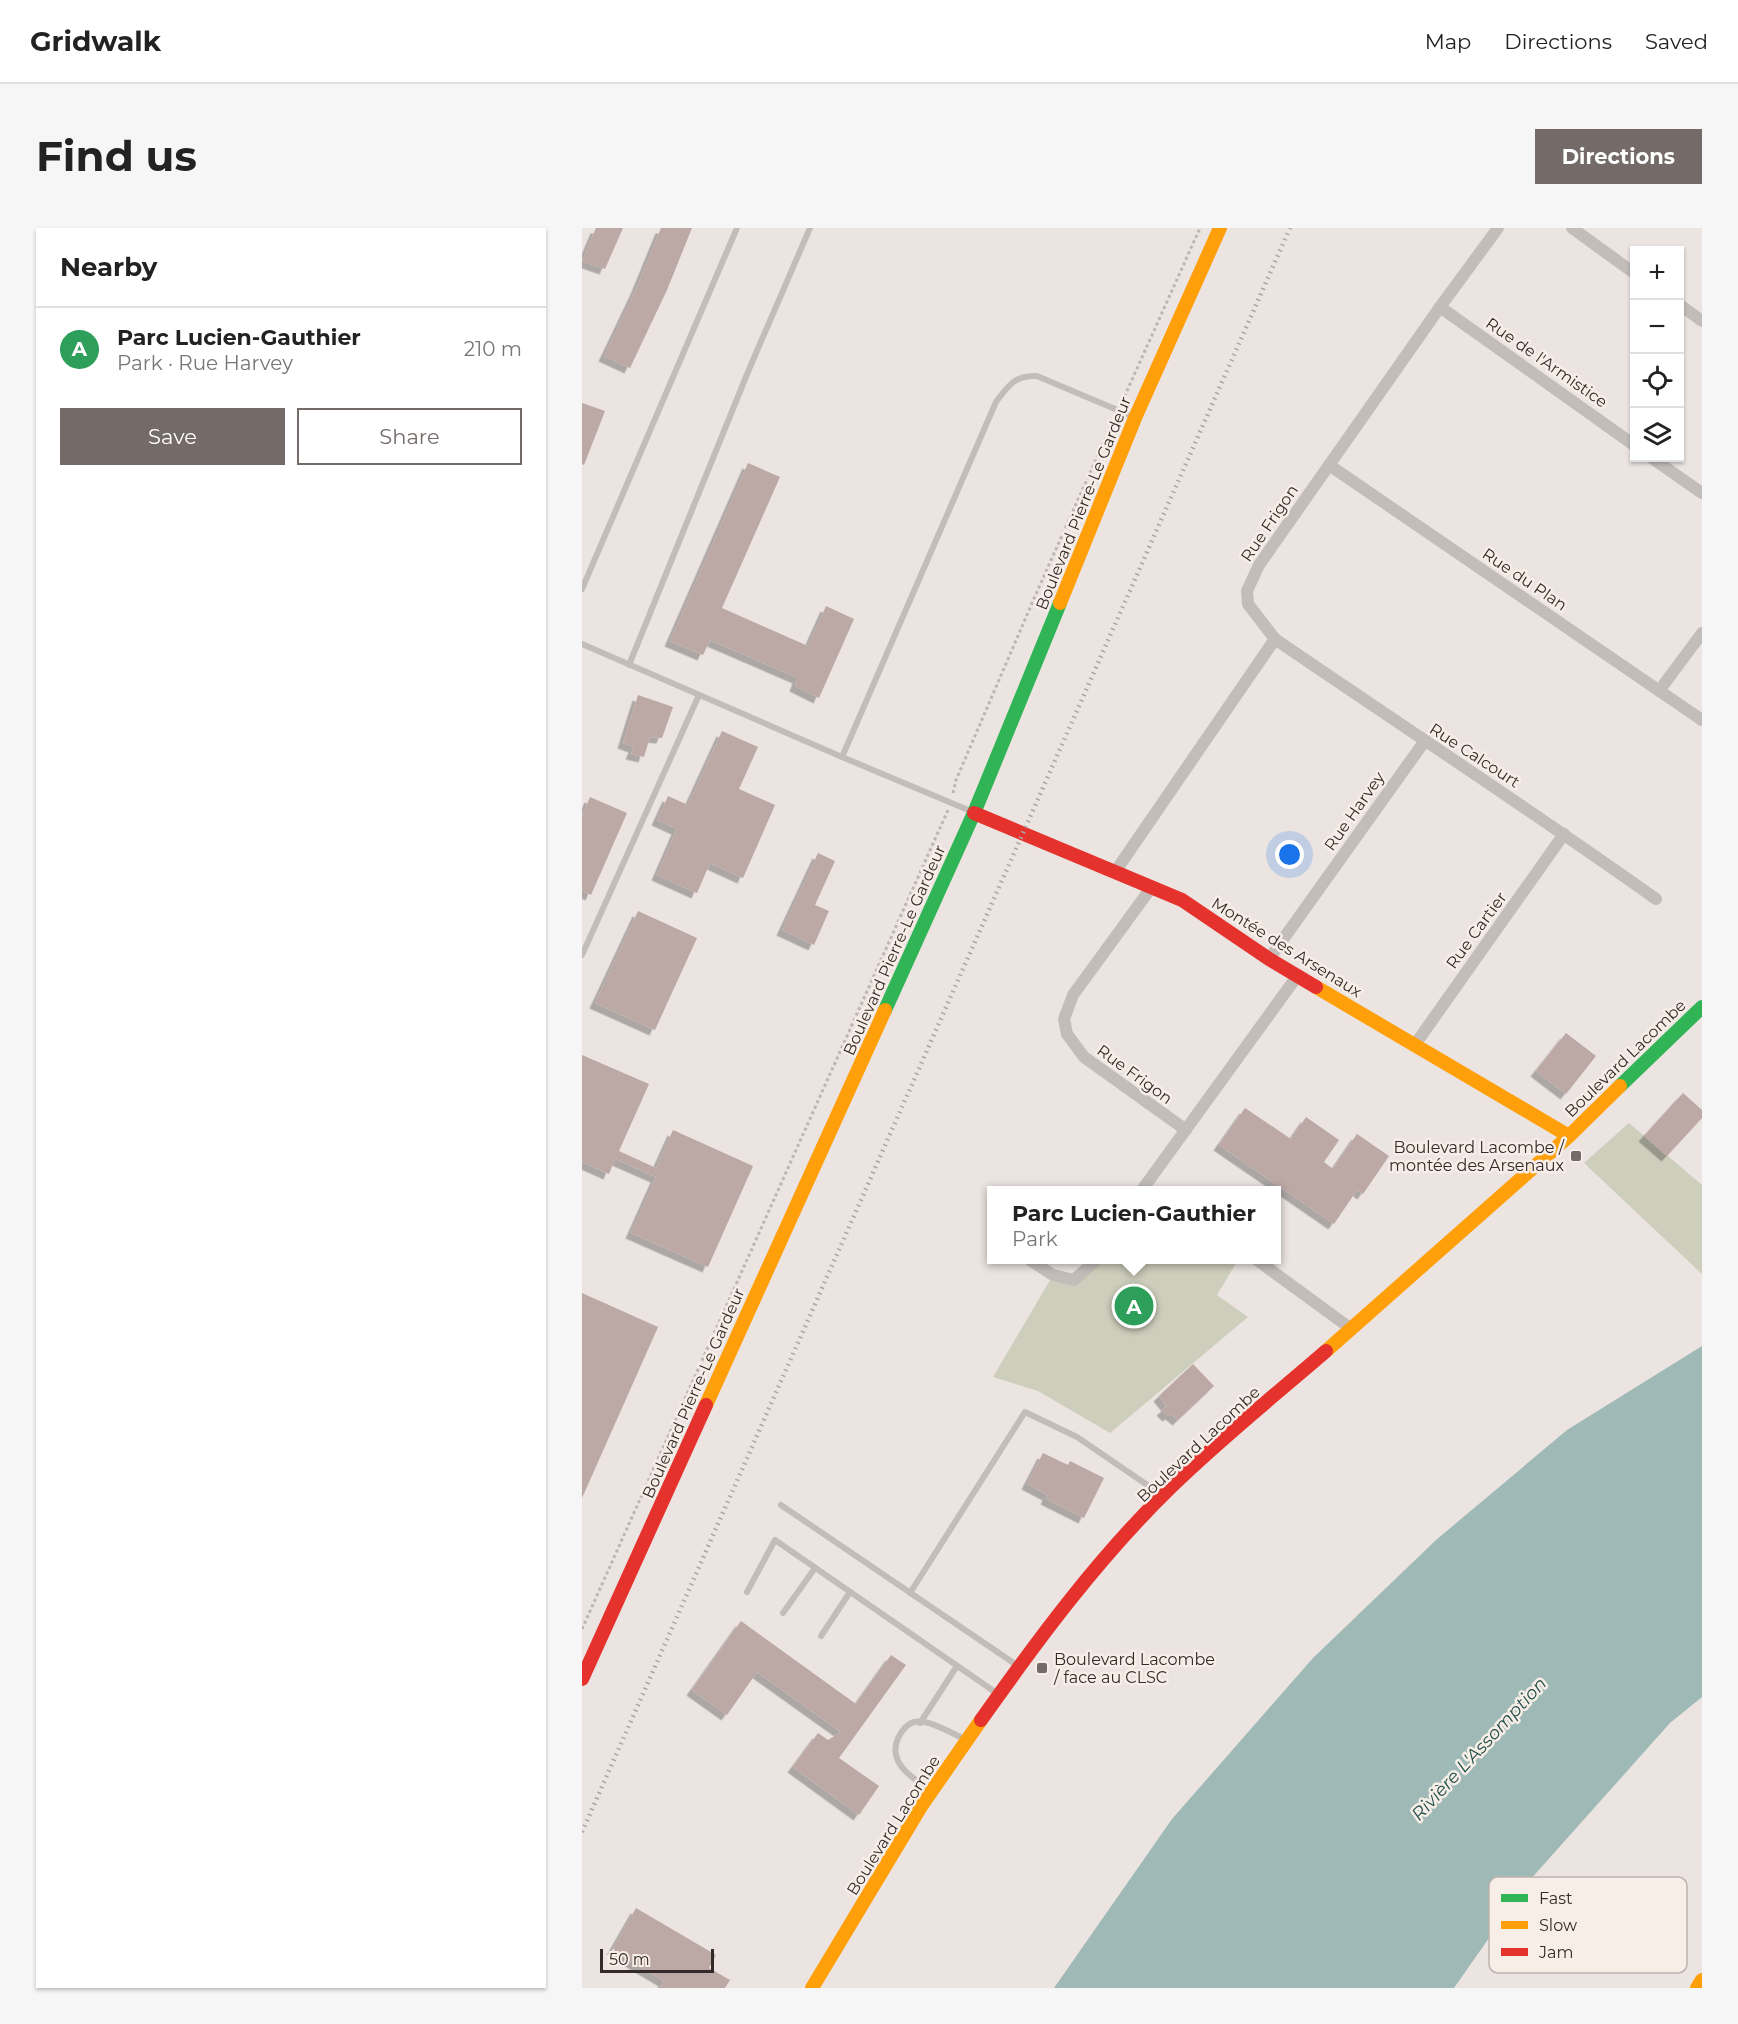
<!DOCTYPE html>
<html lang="en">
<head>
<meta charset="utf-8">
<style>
	body { margin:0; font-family:Montserrat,sans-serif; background:#f6f6f6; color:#222 }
	.controls { position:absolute; right:18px; top:18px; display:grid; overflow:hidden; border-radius:0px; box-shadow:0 2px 4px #0004 }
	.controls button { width:54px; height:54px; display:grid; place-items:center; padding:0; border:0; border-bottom:2px solid #e0e0e0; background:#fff; color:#222; font:30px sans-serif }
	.scale { position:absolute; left:18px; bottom:15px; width:114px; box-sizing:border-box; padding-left:6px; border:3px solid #342a29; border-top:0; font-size:16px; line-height:21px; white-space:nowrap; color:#342a29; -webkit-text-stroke:4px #f7eee8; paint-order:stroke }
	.you { position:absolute; left:708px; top:627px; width:21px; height:21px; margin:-15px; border:4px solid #fff; border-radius:50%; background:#1a73e8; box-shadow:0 0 0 9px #1a73e833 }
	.badge { display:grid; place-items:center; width:39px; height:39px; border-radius:50%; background:#746b69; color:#fff; font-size:20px; font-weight:700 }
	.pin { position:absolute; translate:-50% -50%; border:3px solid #fff; box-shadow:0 2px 6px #0006 }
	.popup { position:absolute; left:405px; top:958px; width:294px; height:78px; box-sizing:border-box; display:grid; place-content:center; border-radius:0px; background:#fff; filter:drop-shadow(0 2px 4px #0005); font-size:20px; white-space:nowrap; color:#767676 }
	.popup b { font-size:22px; color:#222 }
	.popup::after { content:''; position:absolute; left:50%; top:100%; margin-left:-12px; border:12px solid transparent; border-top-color:#fff }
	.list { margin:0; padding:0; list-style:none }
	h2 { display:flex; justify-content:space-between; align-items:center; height:78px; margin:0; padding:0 24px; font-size:26px }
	h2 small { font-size:20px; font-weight:400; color:#767676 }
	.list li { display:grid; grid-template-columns:39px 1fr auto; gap:18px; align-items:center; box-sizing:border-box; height:84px; padding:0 24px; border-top:2px solid #e0e0e0 }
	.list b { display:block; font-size:22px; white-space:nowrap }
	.list p { margin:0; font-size:20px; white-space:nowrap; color:#767676 }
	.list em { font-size:20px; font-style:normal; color:#767676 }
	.actions { display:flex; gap:12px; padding:18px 24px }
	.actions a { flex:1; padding:14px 0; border:2px solid #746b69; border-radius:0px; text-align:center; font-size:21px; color:#746b69 }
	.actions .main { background:#746b69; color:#fff }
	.icon { flex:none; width:33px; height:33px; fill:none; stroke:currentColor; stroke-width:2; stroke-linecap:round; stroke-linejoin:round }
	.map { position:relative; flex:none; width:1120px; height:1760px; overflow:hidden; border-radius:0px }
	header { display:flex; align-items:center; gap:36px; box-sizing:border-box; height:84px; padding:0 30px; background:#fff; border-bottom:2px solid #e0e0e0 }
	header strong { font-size:28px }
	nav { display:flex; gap:33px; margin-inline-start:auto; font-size:21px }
	.intro { display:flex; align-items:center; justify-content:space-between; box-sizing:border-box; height:144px; padding:0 36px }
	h1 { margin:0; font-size:42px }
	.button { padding:15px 27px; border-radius:0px; background:#746b69; color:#fff; font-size:21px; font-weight:700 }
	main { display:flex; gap:36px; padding:0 36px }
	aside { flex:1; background:#fff; border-radius:0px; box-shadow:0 2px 4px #0004 }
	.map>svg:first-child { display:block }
</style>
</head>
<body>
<header>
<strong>Gridwalk</strong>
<nav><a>Map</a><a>Directions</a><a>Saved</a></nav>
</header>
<div class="intro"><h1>Find us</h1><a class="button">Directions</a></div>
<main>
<aside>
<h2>Nearby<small></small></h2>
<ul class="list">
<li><span class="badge" style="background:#2e9e5b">A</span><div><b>Parc Lucien-Gauthier</b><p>Park · Rue Harvey</p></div><em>210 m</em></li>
</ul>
<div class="actions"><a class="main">Save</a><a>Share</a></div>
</aside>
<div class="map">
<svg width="1120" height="1760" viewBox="0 0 1120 1760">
	<defs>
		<filter id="shadow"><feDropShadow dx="-5.5" dy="5.5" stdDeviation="0" flood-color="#0004"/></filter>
	</defs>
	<rect width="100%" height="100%" fill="#ebe4e1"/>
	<g fill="#cecebc">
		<polygon points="1047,895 1120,957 1120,1046 1002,935"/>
		<polygon points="514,1032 656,1032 635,1067 666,1089 528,1205 456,1163 411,1149 471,1047 492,1052"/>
	</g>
	<polygon fill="#9fbab6" points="1120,1118 1120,1469 1088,1495 947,1653 872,1760 472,1760 590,1591 731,1430 854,1312 985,1202"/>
	<g fill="#bca8a4" filter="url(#shadow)">
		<polygon points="14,0 41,0 23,41 0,33"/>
		<polygon points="79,0 110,0 85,62 48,140 22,128 54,61"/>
		<polygon points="0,175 23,183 2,237 0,236"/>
		<polygon points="166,235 198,249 140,380 226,418 244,378 272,391 237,470 213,458 216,450 128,412 121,427 88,413"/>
		<polygon points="56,467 91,479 80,510 68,509 62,529 49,526 52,519 41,515"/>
		<polygon points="140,503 176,519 157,561 193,577 161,650 128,635 115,665 75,647 95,601 75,592 86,568 106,577"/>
		<polygon points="8,569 45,585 9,667 0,663 0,588"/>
		<polygon points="236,625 253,633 233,677 247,683 232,717 200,702"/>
		<polygon points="56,683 115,710 73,802 13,775"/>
		<polygon points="984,805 1014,828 984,866 954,843"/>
		<polygon points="0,827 67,856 37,923 74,940 91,902 171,938 126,1039 49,1005 74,949 33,931 27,946 0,934"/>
		<polygon points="1101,865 1120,882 1120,890 1085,928 1062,908"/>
		<polygon points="663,880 709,911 724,889 757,912 742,934 751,941 775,906 807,928 781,966 775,962 752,996 637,917"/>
		<polygon points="0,1065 76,1099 0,1270"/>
		<polygon points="611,1136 632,1158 596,1192 589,1186 586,1188 580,1182 585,1178 577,1168"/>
		<polygon points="461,1225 486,1237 488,1233 522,1250 502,1290 464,1271 466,1267 445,1256"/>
		<polygon points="159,1393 274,1476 309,1427 324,1437 257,1530 297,1558 277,1587 211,1539 236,1505 246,1512 259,1504 175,1444 145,1487 110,1462"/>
		<polygon points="54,1680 134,1727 127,1740 148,1752 143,1760 78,1760 82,1753 30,1722"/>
	</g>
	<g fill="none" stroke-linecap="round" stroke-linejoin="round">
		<g stroke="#bcb5b2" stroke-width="3" stroke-dasharray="3 3" stroke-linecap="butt">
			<polyline points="540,174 618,0"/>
			<polyline points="371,565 374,552 454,366 532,191"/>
			<polyline points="0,1401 366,582"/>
		</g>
		<g stroke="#c3bdba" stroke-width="6">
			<polyline points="0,361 155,0"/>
			<polyline points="0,416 260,529 391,584"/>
			<polyline points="47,437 168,139 228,0"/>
			<path d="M260,529L414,174C427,157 433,147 455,148L552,189"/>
			<polyline points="0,727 117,467"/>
			<polyline points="199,1277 436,1438"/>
			<polyline points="165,1364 193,1312 416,1466"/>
			<polyline points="328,1365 443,1184 495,1209 580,1267"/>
			<polyline points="201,1385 233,1340"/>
			<polyline points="239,1408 268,1364"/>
			<polyline points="338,1495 375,1438"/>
			<path d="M349,1562C331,1551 305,1535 316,1510C319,1504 325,1496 332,1494C348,1491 370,1506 385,1512"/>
		</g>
		<g stroke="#c3bdba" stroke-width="12">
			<polyline points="990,0 1052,45"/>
			<polyline points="1098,77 1120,93"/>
			<polyline points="858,79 1052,217"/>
			<polyline points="1070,230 1120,265"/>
			<polyline points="747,237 1120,492"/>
			<path d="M693,411C820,498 949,582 1074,671"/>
			<polyline points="1077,463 1120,405"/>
			<polyline points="533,644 693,411 666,376 665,363 677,337 858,79 916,0"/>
			<polyline points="569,660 491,767 482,791 485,806 502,829 604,902"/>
			<polyline points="687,731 842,514"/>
			<polyline points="832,818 982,606"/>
			<polyline points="560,962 716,747"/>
			<polyline points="448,1032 471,1047 492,1052 514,1032"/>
			<polyline points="675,1032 768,1100"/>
		</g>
		<g stroke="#30b455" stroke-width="14">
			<polyline points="303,782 392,585 478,375"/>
			<polyline points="1038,858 1120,779"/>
		</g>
		<g stroke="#ff9f0a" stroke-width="14">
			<polyline points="478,375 553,190 638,0"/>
			<polyline points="734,759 987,908"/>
			<polyline points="744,1123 987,908 1038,858"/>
			<polyline points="124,1177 303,782"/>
			<polyline points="230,1760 340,1577 399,1492"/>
			<polyline points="1115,1760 1120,1752"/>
		</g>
		<g stroke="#e5322d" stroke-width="14">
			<polyline points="392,585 600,672 687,731 734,759"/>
			<polyline points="0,1451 124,1177"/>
			<path d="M399,1492C457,1410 517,1329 589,1259C638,1211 692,1168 744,1123"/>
		</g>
		<polyline stroke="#aba6a4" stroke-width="4.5" stroke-dasharray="1.5 4.5" stroke-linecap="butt" points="0,1604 708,0"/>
	</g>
	<g fill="#746b69" stroke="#f7eee8" stroke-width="2">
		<rect x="988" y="922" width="12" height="12" rx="3"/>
		<rect x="454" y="1434" width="12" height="12" rx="3"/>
	</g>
	<g text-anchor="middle" stroke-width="5" stroke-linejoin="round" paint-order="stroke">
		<g font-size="16" fill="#342a29" stroke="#f7eee8">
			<text transform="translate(965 134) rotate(35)" y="6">Rue de l'Armistice</text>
			<text transform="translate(501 275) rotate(-68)" y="6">Boulevard Pierre-Le Gardeur</text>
			<text transform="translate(687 295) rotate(-56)" y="6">Rue Frigon</text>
			<text transform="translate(943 351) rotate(34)" y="6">Rue du Plan</text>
			<text transform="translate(893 527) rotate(33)" y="6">Rue Calcourt</text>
			<text transform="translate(772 583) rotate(-55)" y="6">Rue Harvey</text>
			<text transform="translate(894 702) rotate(-54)" y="6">Rue Cartier</text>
			<text transform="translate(705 719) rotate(32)" y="6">Montée des Arsenaux</text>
			<text transform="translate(312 722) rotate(-66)" y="6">Boulevard Pierre-Le Gardeur</text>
			<text transform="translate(1043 830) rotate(-44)" y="6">Boulevard Lacombe</text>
			<text transform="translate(553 846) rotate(36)" y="6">Rue Frigon</text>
			<text transform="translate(111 1165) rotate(-66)" y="6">Boulevard Pierre-Le Gardeur</text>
			<text transform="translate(616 1216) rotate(-43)" y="6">Boulevard Lacombe</text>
			<text transform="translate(311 1597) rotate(-58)" y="6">Boulevard Lacombe</text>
		</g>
		<g font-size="16" fill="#342a29" stroke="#f7eee8" text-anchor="end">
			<text x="982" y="925">Boulevard Lacombe /<tspan x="982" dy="18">montée des Arsenaux</tspan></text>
			<text x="472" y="1437" text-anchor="start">Boulevard Lacombe<tspan x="472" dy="18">/ face au CLSC</tspan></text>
		</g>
		<g font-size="18" font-style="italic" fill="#23504c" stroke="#f7eee8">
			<text transform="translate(897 1521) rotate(-47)" y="6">Rivière L'Assomption</text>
		</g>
	</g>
	<rect x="907" y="1649" width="198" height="96" rx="9" fill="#f7eee8" stroke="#bcb3af" stroke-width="1.5"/>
	<rect x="919" y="1666" width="27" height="8" fill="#30b455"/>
	<rect x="919" y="1693" width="27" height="8" fill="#ff9f0a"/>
	<rect x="919" y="1720" width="27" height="8" fill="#e5322d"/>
	<g font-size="16" fill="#342a29">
		<text x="957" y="1676">Fast</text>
		<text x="957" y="1703">Slow</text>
		<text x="957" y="1730">Jam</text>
	</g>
</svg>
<div class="controls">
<button>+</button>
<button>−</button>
<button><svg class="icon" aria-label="locate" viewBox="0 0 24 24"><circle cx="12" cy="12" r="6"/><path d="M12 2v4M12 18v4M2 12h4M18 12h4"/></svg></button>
<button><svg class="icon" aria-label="layers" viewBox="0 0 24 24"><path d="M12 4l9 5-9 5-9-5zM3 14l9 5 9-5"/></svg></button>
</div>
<div class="scale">50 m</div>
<div class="you"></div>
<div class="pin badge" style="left:552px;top:1078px;background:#2e9e5b">A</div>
<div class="popup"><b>Parc Lucien-Gauthier</b>Park</div>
</div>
</main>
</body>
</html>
